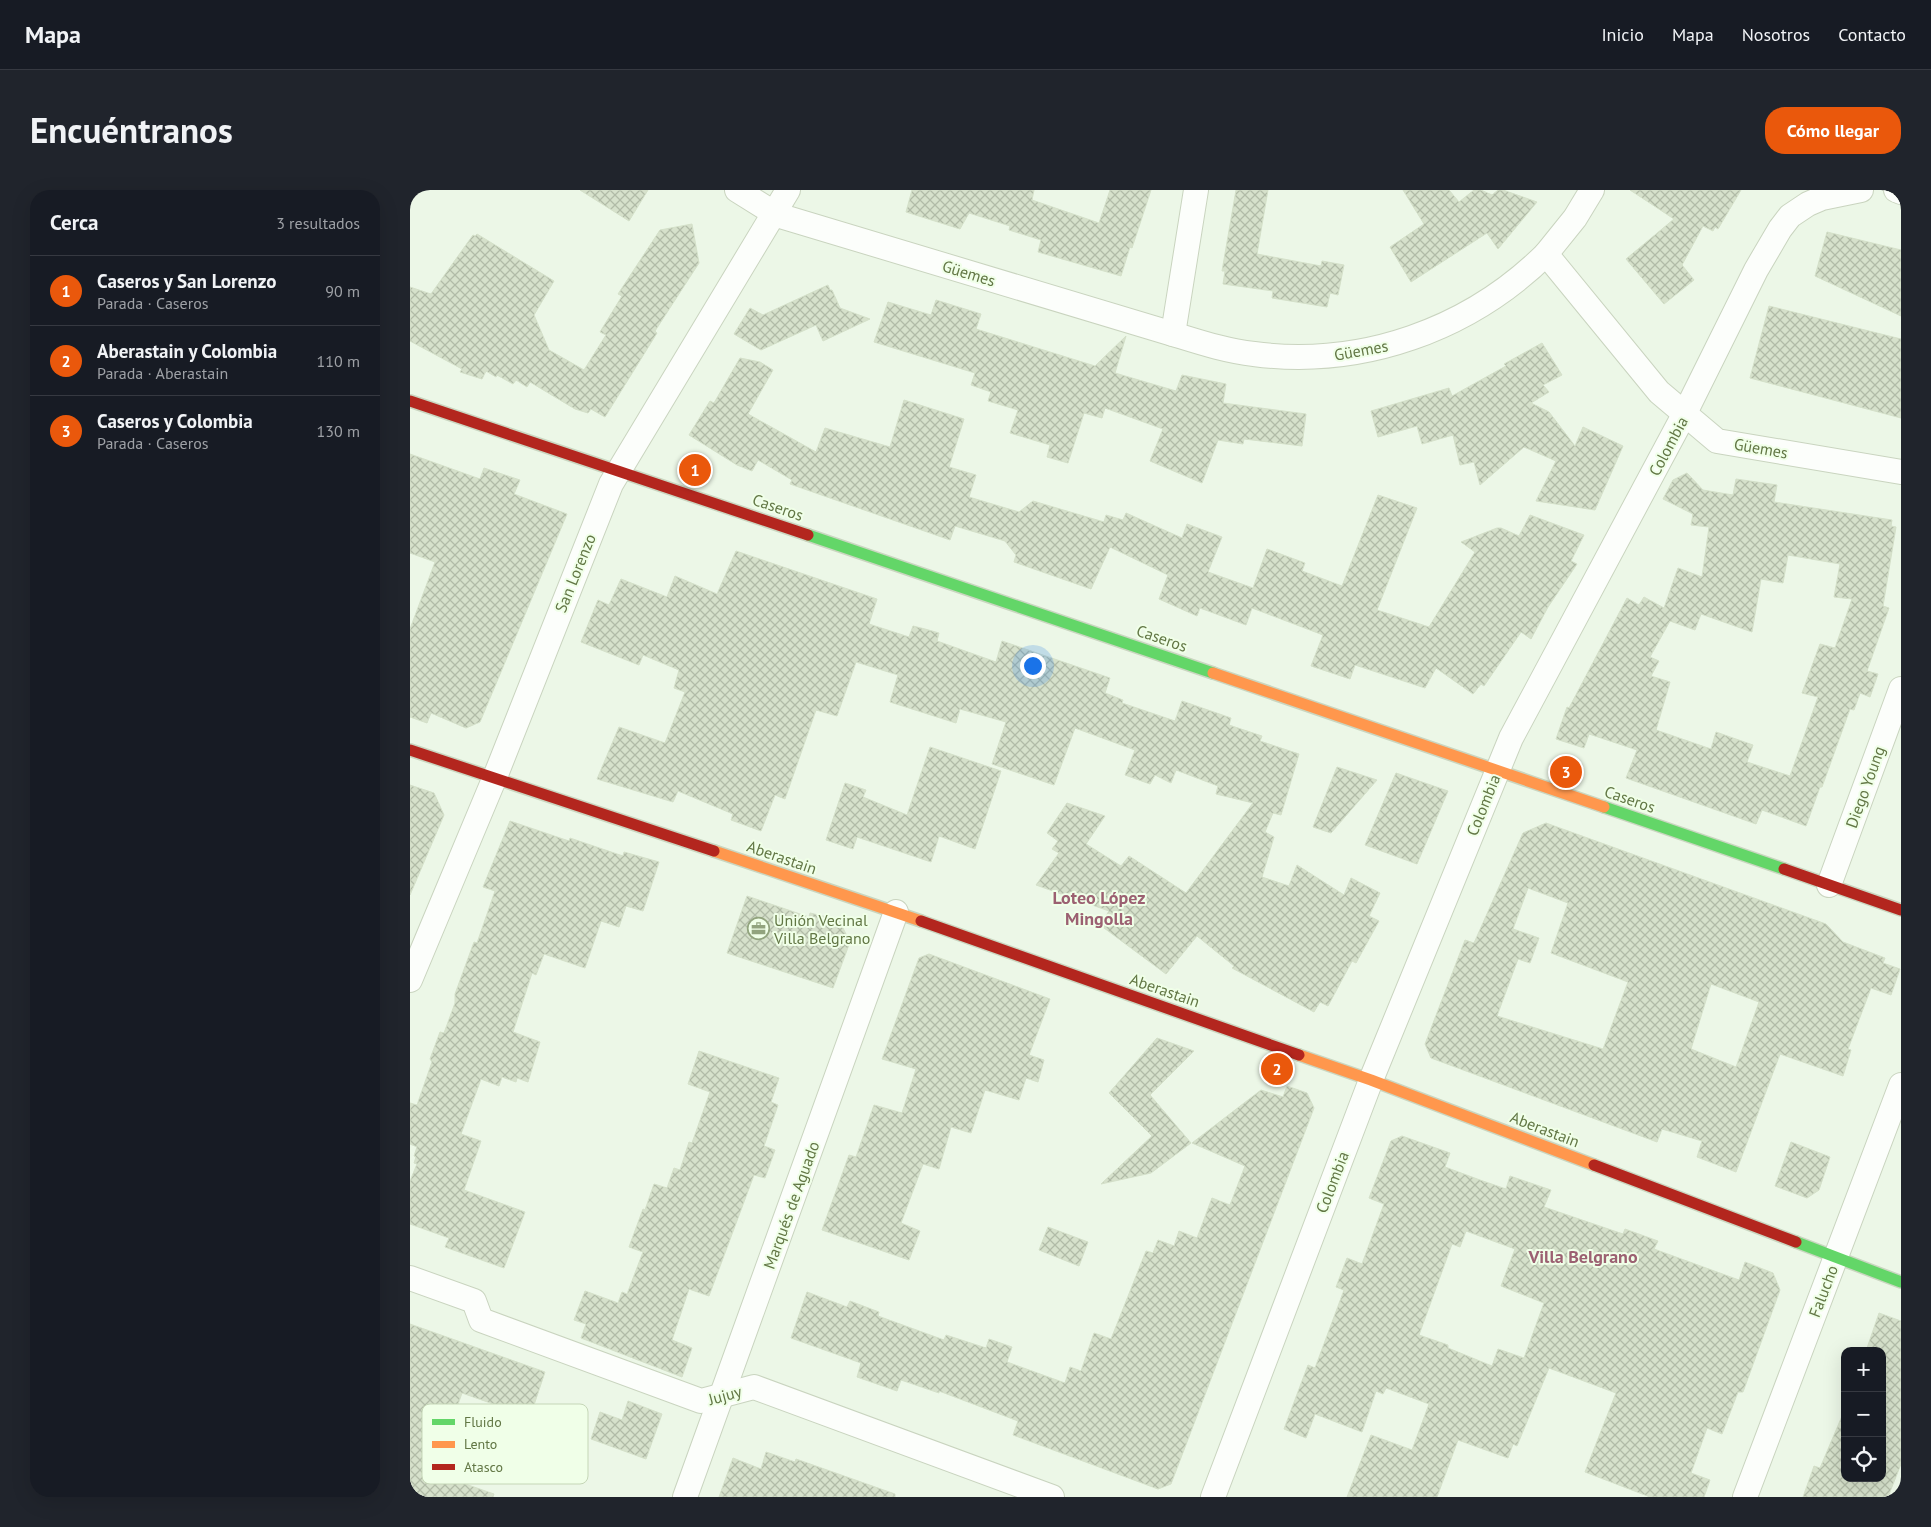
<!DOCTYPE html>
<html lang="es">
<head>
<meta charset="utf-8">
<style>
	body { margin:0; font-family:"PT Sans",sans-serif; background:#20242c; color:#f1f3f6 }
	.controls { position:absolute; right:15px; bottom:15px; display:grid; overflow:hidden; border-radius:10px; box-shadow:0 5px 20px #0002 }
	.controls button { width:45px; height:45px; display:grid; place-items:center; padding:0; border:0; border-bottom:1px solid #363941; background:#171b24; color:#f1f3f6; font:25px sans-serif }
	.you { position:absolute; left:622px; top:475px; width:18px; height:18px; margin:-12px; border:4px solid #fff; border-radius:50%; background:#1a73e8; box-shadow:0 0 0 8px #1a73e833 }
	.badge { display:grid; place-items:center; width:32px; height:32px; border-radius:50%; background:#ea580c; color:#fff; font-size:16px; font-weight:700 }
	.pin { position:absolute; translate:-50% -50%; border:2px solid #fff; box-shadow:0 1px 5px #0006 }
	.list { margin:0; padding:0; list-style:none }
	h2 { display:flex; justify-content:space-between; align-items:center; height:65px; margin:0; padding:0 20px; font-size:21px }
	h2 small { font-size:16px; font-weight:400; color:#9ea1a6 }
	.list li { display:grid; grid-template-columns:32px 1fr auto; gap:15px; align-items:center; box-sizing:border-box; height:70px; padding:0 20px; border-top:1px solid #363941 }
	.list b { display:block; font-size:19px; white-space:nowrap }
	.list p { margin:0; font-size:16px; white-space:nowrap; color:#9ea1a6 }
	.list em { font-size:16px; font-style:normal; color:#9ea1a6 }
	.icon { flex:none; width:28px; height:28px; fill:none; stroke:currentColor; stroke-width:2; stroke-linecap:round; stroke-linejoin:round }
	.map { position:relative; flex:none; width:1491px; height:1307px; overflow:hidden; border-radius:20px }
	header { display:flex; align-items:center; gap:30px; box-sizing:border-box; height:70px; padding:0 25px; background:#171b24; border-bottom:1px solid #363941 }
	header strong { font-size:24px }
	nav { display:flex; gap:28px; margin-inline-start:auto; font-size:18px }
	.intro { display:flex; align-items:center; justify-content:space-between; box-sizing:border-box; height:120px; padding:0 30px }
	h1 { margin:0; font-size:35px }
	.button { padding:12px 22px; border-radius:20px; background:#ea580c; color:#fff; font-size:18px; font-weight:700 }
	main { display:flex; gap:30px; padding:0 30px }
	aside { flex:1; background:#171b24; border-radius:20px; box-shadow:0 5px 20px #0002 }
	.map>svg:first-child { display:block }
</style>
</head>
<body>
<header>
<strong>Mapa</strong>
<nav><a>Inicio</a><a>Mapa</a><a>Nosotros</a><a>Contacto</a></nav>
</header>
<div class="intro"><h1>Encuéntranos</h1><a class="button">Cómo llegar</a></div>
<main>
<aside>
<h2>Cerca<small>3 resultados</small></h2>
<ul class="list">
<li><span class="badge">1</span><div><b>Caseros y San Lorenzo</b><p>Parada · Caseros</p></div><em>90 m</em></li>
<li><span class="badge">2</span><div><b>Aberastain y Colombia</b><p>Parada · Aberastain</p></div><em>110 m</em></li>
<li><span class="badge">3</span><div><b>Caseros y Colombia</b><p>Parada · Caseros</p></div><em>130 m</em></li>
</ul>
</aside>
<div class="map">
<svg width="1491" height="1307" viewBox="0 0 1491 1307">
	<defs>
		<pattern id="building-cross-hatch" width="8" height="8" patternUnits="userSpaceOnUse" patternTransform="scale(1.25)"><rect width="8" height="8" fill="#d6e1cb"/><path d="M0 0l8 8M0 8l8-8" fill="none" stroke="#b1bba7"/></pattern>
	</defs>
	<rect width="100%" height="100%" fill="#ecf7e7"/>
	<g fill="url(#building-cross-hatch)" stroke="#d4e0c9" fill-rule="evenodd">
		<polygon points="170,0 238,0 219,31"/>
		<polygon points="502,0 624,0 622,10 689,33 700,0 741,0 722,58 720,57 711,86 628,62 631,50 599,40 600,36 559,23 550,39 496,22"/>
		<polygon points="826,0 858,0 847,64 911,76 912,71 934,75 928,105 920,103 917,117 862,108 863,101 813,94 815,81 812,81"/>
		<polygon points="993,0 1039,0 1049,12 1064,0 1071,0 1082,5 1088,0 1093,0 1127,12 1088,59 1077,43 1001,92 980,57 1014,34"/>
		<polygon points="1220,0 1331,0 1308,39 1305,37 1303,41 1293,36 1272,75 1284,90 1254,114 1216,69 1264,29"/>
		<polygon points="282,34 289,73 245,141 247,143 195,227 181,219 178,223 165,219 120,192 117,197 106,190 103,194 87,185 86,187 76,181 72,189 50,182 52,179 0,151 0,97 21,104 63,45 65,46 67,44 144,91 124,125 139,160 174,180 196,145 190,142 212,106 208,104 250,40"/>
		<polygon points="1417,42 1491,60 1491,126 1405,86"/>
		<polygon points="418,95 420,100 422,100 430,118 460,129 413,151 406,135 351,160 324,144 340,118 353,125"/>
		<polygon points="526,110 571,124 566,139 685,176 716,146 705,183 766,201 772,185 816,194 813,213 896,224 892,256 834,249 833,254 808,250 792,293 740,271 753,239 695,218 692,228 674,223 658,273 637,267 640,255 600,243 608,220 578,211 581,202 561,195 565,183 464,152 478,112 521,125"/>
		<polygon points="1359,116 1491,149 1491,228 1340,188"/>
		<polygon points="1132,153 1152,185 1133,195 1139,202 1121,213 1139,222 1165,256 1173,237 1213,256 1185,320 1126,311 1146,271 1114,257 1070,295 1064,272 1050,275 1043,245 1012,254 1007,236 968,247 961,221 1039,198 1042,206 1096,176 1094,174"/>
		<polygon points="330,168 350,172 363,180 338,224 406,262 415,238 480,257 494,210 554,229 539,277 566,285 559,307 609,322 623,311 694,332 696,325 713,330 716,323 772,348 777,334 812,347 798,382 843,398 857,359 895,373 892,381 932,396 968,305 1007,318 967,420 1019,437 1065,362 1051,352 1087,338 1091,338 1109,346 1120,325 1174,345 1161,371 1167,374 1138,417 1121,449 1111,442 1074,496 1071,494 1063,504 1026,478 1015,498 945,475 940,489 901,476 913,445 842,418 836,435 790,418 787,426 749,409 758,385 700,357 681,399 604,372 606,365 595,351 545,336 540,350 380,294 382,290 348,270 342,281 327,275 279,245 300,211 304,213"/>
		<polygon points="0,264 70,289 74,278 110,290 104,304 157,324 70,532 56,538 21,523 17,533 0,527 0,439 25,372 0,363"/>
		<path d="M1277,283L1293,300L1323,305L1326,289L1367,295L1364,312L1482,330L1481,336L1486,337L1473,416L1479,418L1457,481L1468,484L1460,507L1450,503L1444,520L1440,519L1412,597H1410L1396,636L1352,620L1346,634L1216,588L1227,560L1179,544L1174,558L1146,549L1157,517L1159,518L1217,408L1229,415L1234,407L1254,418L1268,378L1292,387L1299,337L1281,335L1283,324L1253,309L1263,290ZM1378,365L1430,374L1424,407L1442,409L1425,458L1410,454L1392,503L1408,507L1380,586L1337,572L1343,555L1306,542L1301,559L1246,540L1260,492L1241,486L1249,471L1240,467L1260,431L1285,440L1291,424L1342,442L1351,389L1373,393Z"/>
		<polygon points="326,361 467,409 459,434 499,447 503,436 515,439 529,443 527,451 586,472 592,451 700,488 695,503 713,510 712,513 765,531 772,511 821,528 819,535 852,546 850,551 889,564 871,625 863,623 855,642 864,647 852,687 879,696 887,675 934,705 941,688 970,703 959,726 969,731 946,773 942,771 918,816 910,812 904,822 822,778 824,776 787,746 756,784 690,735 699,721 626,695 649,663 642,659 648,651 637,643 657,613 695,626 676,654 711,676 719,666 776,703 843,613 806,604 808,596 766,580 761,593 745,585 740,594 715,585 725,560 665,538 644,595 582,574 596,532 550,519 546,533 480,512 488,485 446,472 427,526 406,520 375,609 365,605 351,641 321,630 323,624 268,601 263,612 187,589 209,537 255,553 275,502 264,498 269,480 233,465 229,475 171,452 188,410 199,415 211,389 257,407 265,386 307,404"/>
		<polygon points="520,557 591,581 565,659 529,646 521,672 447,647 443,659 416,650 435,593 456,600 453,607 497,625"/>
		<polygon points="927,577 967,590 921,643 903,637"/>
		<polygon points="986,583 1038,601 1007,674 955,655"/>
		<polygon points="0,595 24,603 34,625 0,705"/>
		<polygon points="100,631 159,651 160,648 213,666 214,662 249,672 233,721 216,716 209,737 191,731 175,778 134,764 126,785 122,783 103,842 130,852 118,892 107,888 106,892 92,887 89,896 71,889 51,944 71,951 54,1000 115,1022 94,1078 35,1057 39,1048 0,1034 0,991 7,974 4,973 6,967 4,966 7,957 0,954 0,913 7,915 22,872 20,869 30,842 34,843 45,813 45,804 64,752 67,753 85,701 73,697"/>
		<path d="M1136,633L1416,734L1433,752L1475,768L1473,773L1490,779L1481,805L1461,798L1438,859L1441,860L1433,886L1370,864L1326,982L1287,967L1292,951L1252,939L1247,952L1021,868L1015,854L1055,750L1064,753L1113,643ZM1118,698L1158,713L1141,763L1218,792L1193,859L1087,826L1108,769L1120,773L1129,748L1103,739ZM1301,794L1349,812L1326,877L1281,859Z"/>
		<polygon points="337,706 399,727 400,723 429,730 440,752 423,798 317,763"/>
		<polygon points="519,764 640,809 619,865 634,870 628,892 616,888 609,910 575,900 561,943 541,937 529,979 513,974 491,1033 510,1041 499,1070 412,1040 439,965 446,967 464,915 492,923 506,879 472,869 509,768"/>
		<polygon points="747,848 784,861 740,905 781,953 741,983 691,994 742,946 699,903"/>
		<polygon points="289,861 369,888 361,912 368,915 354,956 365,960 355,988 344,985 299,1106 279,1099 262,1150 282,1158 272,1187 171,1148 176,1134 164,1130 175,1101 208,1113 212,1102 217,1104 233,1062 219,1057 233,1019 235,1020 244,994 257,998 264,978 270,980 279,952 282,953 300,902 278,894"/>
		<polygon points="877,896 897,903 904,918 761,1294 748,1299 603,1245 608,1231 529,1201 529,1203 491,1190 487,1201 447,1187 451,1173 381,1148 397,1102 437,1117 440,1111 469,1122 468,1126 534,1150 536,1145 576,1158 579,1149 602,1157 597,1172 655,1193 660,1177 671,1181 684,1143 701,1149 736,1061 743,1063 748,1050 764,1056 769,1041 787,1048 802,1008 820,1015 835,976 782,953 851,900 873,907"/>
		<path d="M992,946L1040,963L1035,977L1070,990L1096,999L1100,986L1141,1000L1134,1017L1213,1044L1215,1039L1248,1051L1244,1059L1329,1090L1335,1072L1363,1083L1370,1100L1333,1202H1328L1312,1244L1297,1238L1281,1283L1300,1290L1294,1307H1240L1175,1282L1206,1203L1139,1178L1107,1256L1103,1254L1098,1268L1048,1250L1027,1307H937L961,1245L1002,1260L1019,1214L976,1198L973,1204L966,1201L952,1242L905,1224L896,1248L874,1239L898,1175L905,1178L934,1100L926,1097L937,1068L952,1074L974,1014L959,1008L981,951ZM1056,1041L1105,1059L1091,1096L1134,1113L1114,1168L1088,1159L1082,1176L1038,1158V1155L1009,1145L1042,1054L1050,1057Z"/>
		<polygon points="1381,952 1420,967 1409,1000 1397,1008 1365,996"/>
		<polygon points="638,1037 678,1052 669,1076 629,1060"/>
		<polygon points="1469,1123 1491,1131 1491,1274 1478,1307 1393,1307 1404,1276 1410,1278 1435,1219 1435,1288 1472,1288 1472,1161 1456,1161"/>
		<polygon points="0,1134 135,1182 120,1227 52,1203 24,1283 84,1304 83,1307 0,1307"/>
		<polygon points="218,1211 252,1224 236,1269 181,1249 190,1222 212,1230"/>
		<polygon points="356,1262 385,1272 386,1269 485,1304 485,1307 309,1307 323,1268 351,1279"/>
	</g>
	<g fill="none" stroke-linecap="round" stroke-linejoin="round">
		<defs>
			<g id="street">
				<path d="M327,0L367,25L763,144C789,152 816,161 844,164C952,178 1059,140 1136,64L1249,202L1307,251L1491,282"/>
				<polyline points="1486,0 1491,2"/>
				<polyline points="1136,64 1165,28 1182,0"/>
				<polyline points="763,144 786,0"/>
				<polyline points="1419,695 1491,499"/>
				<polyline points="0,790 85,587 201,294 378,0"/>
				<polyline points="0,1088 64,1111 71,1130 291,1211 344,1197 642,1307"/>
				<polyline points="275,1307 486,722"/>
				<polyline points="803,1307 961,890 1101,548 1275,223 1346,80 1370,39 1380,26 1398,14 1412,8 1451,0"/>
				<polyline points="1335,1307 1491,895"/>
			</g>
			<g id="fast">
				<polyline points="398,345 803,483"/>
				<polyline points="1194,617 1374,679"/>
				<polyline points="1386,1052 1491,1092"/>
			</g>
			<g id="slow">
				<polyline points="803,483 1194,617"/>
				<polyline points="304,661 511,731"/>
				<polyline points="889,865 961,890 1184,975"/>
			</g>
			<g id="jam">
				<polyline points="0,211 398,345"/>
				<polyline points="0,560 304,661"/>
				<polyline points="1374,679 1491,720"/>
				<polyline points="511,731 889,865"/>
				<polyline points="1184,975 1386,1052"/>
			</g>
		</defs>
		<use href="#street" stroke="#c9d4bf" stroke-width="26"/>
		<use href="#fast" stroke="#cad6c0" stroke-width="14"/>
		<use href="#slow" stroke="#cad6c0" stroke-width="14"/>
		<use href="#jam" stroke="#cad6c0" stroke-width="14"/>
		<use href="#street" stroke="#fcfefb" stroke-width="24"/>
		<use href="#fast" stroke="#63d668" stroke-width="11"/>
		<use href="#slow" stroke="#ff974d" stroke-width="11"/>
		<use href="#jam" stroke="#b3261e" stroke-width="11"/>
	</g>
	<defs>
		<symbol id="office-ring" viewBox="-11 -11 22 22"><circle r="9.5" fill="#f0ffe8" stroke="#92a47e" stroke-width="1.5"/><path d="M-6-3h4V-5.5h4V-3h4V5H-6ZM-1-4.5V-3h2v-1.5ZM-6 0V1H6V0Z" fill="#92a47e"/></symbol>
	</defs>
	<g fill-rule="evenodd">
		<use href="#office-ring" x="336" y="726" width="25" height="25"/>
	</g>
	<g text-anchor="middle" stroke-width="4" stroke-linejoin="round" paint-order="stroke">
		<g font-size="16" fill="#627745" stroke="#f0ffe8">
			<text transform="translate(559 83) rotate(17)" y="6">Güemes</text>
			<text transform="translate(951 160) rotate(-10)" y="6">Güemes</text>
			<text transform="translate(1258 256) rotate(-62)" y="6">Colombia</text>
			<text transform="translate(1351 258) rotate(10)" y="6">Güemes</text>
			<text transform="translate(368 317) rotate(19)" y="6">Caseros</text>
			<text transform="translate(165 383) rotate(-68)" y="6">San Lorenzo</text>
			<text transform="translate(752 448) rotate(19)" y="6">Caseros</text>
			<text transform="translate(1455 597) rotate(-70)" y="6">Diego Young</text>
			<text transform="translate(1220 609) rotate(19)" y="6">Caseros</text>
			<text transform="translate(1073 615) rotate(-68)" y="6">Colombia</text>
			<text transform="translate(372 667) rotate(19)" y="6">Aberastain</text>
			<text transform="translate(755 800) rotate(19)" y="6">Aberastain</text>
			<text transform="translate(1135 939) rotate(21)" y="6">Aberastain</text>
			<text transform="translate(922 992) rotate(-69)" y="6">Colombia</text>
			<text transform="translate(381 1015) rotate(-70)" y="6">Marqués de Aguado</text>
			<text transform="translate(1413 1101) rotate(-69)" y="6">Falucho</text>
			<text transform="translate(315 1205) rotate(-15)" y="6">Jujuy</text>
		</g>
		<g font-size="16" fill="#627745" stroke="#f0ffe8" text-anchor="start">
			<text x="364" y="736">Unión Vecinal<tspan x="364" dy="18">Villa Belgrano</tspan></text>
		</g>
		<g font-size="18" font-weight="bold" fill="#9b6071" stroke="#f0ffe8">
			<text x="689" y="714">Loteo López<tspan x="689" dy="21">Mingolla</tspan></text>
			<text x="1173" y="1073">Villa Belgrano</text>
		</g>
	</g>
	<rect x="12" y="1214" width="166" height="80" rx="8" fill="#f0ffe8" stroke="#c5d6b7" stroke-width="1"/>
	<rect x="22" y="1229" width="23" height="6" fill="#63d668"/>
	<rect x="22" y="1251" width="23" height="7" fill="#ff974d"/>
	<rect x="22" y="1274" width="23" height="6" fill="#b3261e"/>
	<g font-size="14" fill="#627745">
		<text x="54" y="1237">Fluido</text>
		<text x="54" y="1259">Lento</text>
		<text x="54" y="1282">Atasco</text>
	</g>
</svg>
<div class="controls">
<button>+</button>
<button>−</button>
<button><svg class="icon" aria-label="locate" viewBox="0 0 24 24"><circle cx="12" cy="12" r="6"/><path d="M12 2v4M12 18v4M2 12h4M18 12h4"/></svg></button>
</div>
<div class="you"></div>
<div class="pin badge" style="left:285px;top:280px">1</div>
<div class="pin badge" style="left:867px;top:879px">2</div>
<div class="pin badge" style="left:1156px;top:582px">3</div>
</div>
</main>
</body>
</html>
